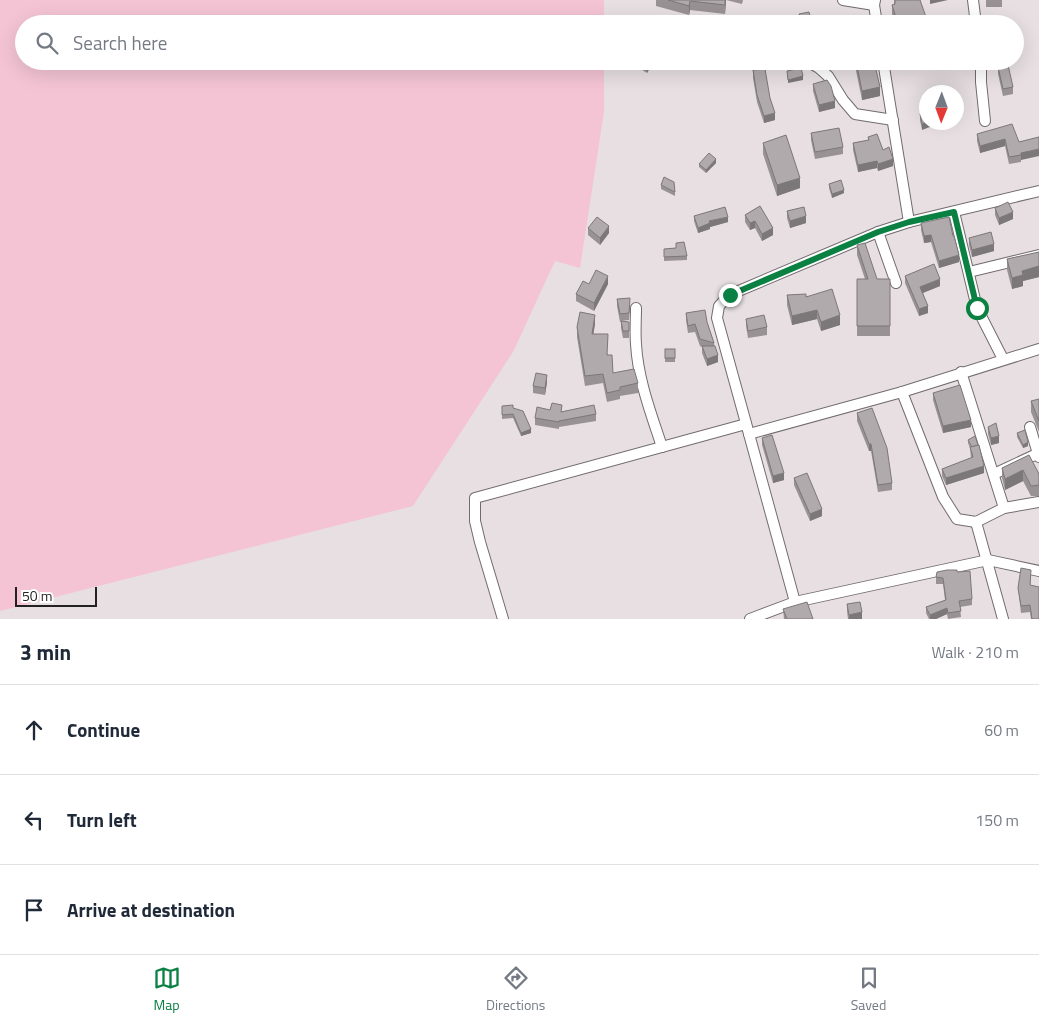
<!DOCTYPE html>
<html lang="en">
<head>
<meta charset="utf-8">
<style>
	body { margin:0; font-family:"Titillium Web",sans-serif; background:#f2f2f3; color:#1f2937 }
	.compass { position:absolute; left:919px; top:85px; width:45px; height:45px; border-radius:50%; background:#fff; box-shadow:0 5px 20px #0002; rotate:181deg }
	.scale { position:absolute; left:15px; bottom:12px; width:82px; box-sizing:border-box; padding-left:5px; border:2px solid #232021; border-top:0; font-size:14px; line-height:18px; white-space:nowrap; color:#232021; -webkit-text-stroke:4px #fff; paint-order:stroke }
	.stop { position:absolute; width:15px; height:15px; margin:-11px; border:4px solid #0b8043; border-radius:50%; background:#fff }
	.stop.end { background:#0b8043; border-color:#fff; box-shadow:0 1px 5px #0008 }
	.list { margin:0; padding:0; list-style:none }
	h2 { display:flex; justify-content:space-between; align-items:center; height:65px; margin:0; padding:0 20px; font-size:21px }
	h2 small { font-size:16px; font-weight:400; color:#747a83 }
	.list li { display:grid; grid-template-columns:32px 1fr auto; gap:15px; align-items:center; box-sizing:border-box; height:90px; padding:0 20px; border-top:1px solid #e0e1e3 }
	.list b { display:block; font-size:19px; white-space:nowrap }
	.list em { font-size:16px; font-style:normal; color:#747a83 }
	.icon { flex:none; width:28px; height:28px; fill:none; stroke:currentColor; stroke-width:2; stroke-linecap:round; stroke-linejoin:round }
	.map { position:relative; flex:none; width:1039px; height:619px; overflow:hidden }
	.search { position:absolute; background:#fff; box-shadow:0 5px 20px #0002; left:15px; right:15px; top:15px; height:55px; display:flex; align-items:center; gap:12px; box-sizing:border-box; padding:0 18px; border-radius:28px; color:#747a83; font-size:19px }
	.sheet { height:335px; background:#fff }
	nav { display:flex; justify-content:space-around; align-items:center; box-sizing:border-box; height:70px; border-top:1px solid #e0e1e3; background:#fff; font-size:14px; color:#747a83 }
	nav a { display:grid; justify-items:center; gap:2px }
	nav .on { color:#0b8043 }
	.map>svg:first-child { display:block }
</style>
</head>
<body>
<div class="map">
<svg width="1039" height="619" viewBox="0 0 1039 619">
	<rect width="100%" height="100%" fill="#e7dfe2"/>
	<polygon fill="#f4c4d4" points="0,0 604,0 604,24 24,24 24,61 604,61 604,112 580,268 555,261 513,352 413,506 0,611"/>
	<g fill="none" stroke-linecap="round" stroke-linejoin="round">
		<defs>
			<g id="street">
				<polyline points="843,0 874,5"/>
				<polyline points="875,0 874,5 877,24"/>
				<polyline points="973,0 976,24"/>
				<polyline points="807,61 819,68 828,76 843,100 855,114 893,120"/>
				<polyline points="883,61 909,222"/>
				<polyline points="981,61 981,82 985,121"/>
				<polyline points="954,212 977,308 1003,359"/>
				<polyline points="878,232 896,283"/>
				<polyline points="969,272 1039,255"/>
				<path d="M636,308C636,320 635,332 636,344C638,380 651,413 662,447"/>
				<polyline points="961,372 1004,508"/>
				<polyline points="902,392 943,497 957,519 976,522 1004,508 1039,502"/>
				<polyline points="1030,427 1039,457"/>
				<polyline points="749,434 717,318 719,306 729,295 878,232 909,222 1039,191"/>
				<polyline points="994,474 1039,453"/>
				<polyline points="976,522 1003,619"/>
				<polyline points="795,602 749,434 902,392 1039,349"/>
				<polyline points="503,619 480,542 475,521 475,498 746,424"/>
				<polyline points="750,619 795,602 988,560 1039,571"/>
			</g>
		</defs>
		<use href="#street" stroke="#726b6d" stroke-width="12"/>
		<use href="#street" stroke="#fff" stroke-width="10"/>
	</g>
	<g fill="#989294">
		<polygon points="656,0 743,0 742,4 726,0 725,14 690,10 689,15 656,6"/>
		<polygon points="894,0 920,0 926,24 895,24 892,14 892,5 894,4"/>
		<rect x="986" y="0" width="16" height="7"/>
		<polygon points="652,61 652,64 647,73 639,68 639,64"/>
		<polygon points="854,61 874,61 880,96 862,100"/>
		<polygon points="998,67 1013,87 1013,94 1003,96 998,74"/>
		<polygon points="753,70 770,98 775,120 764,123 757,102 753,78"/>
		<polygon points="813,84 835,108 819,112 813,91"/>
		<polygon points="926,113 922,130 920,120 920,114"/>
		<polygon points="811,133 843,147 843,154 815,159 811,140"/>
		<polygon points="977,134 1019,142 1039,137 1021,160 1021,162 1009,164 1005,146 980,153 977,141"/>
		<polygon points="868,137 883,150 893,166 878,171 877,168 858,172 853,150 853,143 868,140"/>
		<polygon points="763,143 800,188 777,196 763,154"/>
		<polygon points="716,163 706,173 699,167 699,164"/>
		<polygon points="829,184 844,193 832,198 829,188"/>
		<polygon points="661,185 675,192 675,196 661,189"/>
		<polygon points="760,206 773,235 762,241 755,228 750,230 745,222 745,215"/>
		<polygon points="995,208 1013,219 999,225 995,215"/>
		<polygon points="787,211 806,223 790,228 787,218"/>
		<polygon points="694,216 728,222 710,227 710,229 698,233 694,221"/>
		<polygon points="921,223 959,262 939,268 931,242 924,243 921,230"/>
		<polygon points="588,228 609,233 600,245 588,235"/>
		<polygon points="969,238 994,251 972,257 969,245"/>
		<polygon points="676,243 687,256 687,260 664,261 664,249 676,248"/>
		<polygon points="857,245 877,279 890,279 890,336 857,336 857,279 865,279 857,255"/>
		<polygon points="1039,252 1039,277 1023,281 1023,286 1012,289 1007,270 1007,259"/>
		<polygon points="905,276 940,286 923,293 928,313 919,316 905,283"/>
		<polygon points="589,284 608,284 594,311 576,301 576,294"/>
		<polygon points="787,295 806,297 840,325 821,331 817,319 792,325 787,305"/>
		<polygon points="617,299 630,306 629,320 621,321 629,322 629,338 623,338 621,328 621,321 620,322 617,306"/>
		<polygon points="686,313 707,322 714,343 718,362 707,366 702,353 702,347 700,346 695,332 688,333 686,320"/>
		<polygon points="746,319 767,327 767,335 748,338 746,326"/>
		<polygon points="595,324 593,334 608,355 613,373 638,383 638,393 620,396 620,399 607,402 603,383 585,386 577,337 577,327"/>
		<rect x="665" y="349" width="10" height="13"/>
		<polygon points="547,382 545,395 533,393 533,386"/>
		<polygon points="933,393 971,427 943,433 933,400"/>
		<polygon points="1039,399 1039,432 1031,412 1031,401"/>
		<polygon points="502,406 513,408 531,433 521,436 513,418 502,419"/>
		<polygon points="562,412 596,414 596,421 559,427 559,429 535,425 535,418"/>
		<polygon points="857,413 892,483 892,490 878,492 871,451 869,451 857,421"/>
		<polygon points="988,427 999,443 991,445 988,434"/>
		<polygon points="1017,433 1028,446 1023,448 1017,437"/>
		<polygon points="762,438 784,480 773,483 762,445"/>
		<polygon points="968,440 984,473 946,485 942,476 942,469 971,458 970,448 968,443"/>
		<polygon points="1029,455 1039,474 1039,496 1031,496 1023,481 1005,490 1002,478 1002,468"/>
		<polygon points="794,478 822,516 810,521 794,485"/>
		<polygon points="957,572 972,599 972,605 960,607 961,617 948,619 947,614 936,619 929,619 926,613 926,607 945,600 943,584 936,584 936,577"/>
		<polygon points="1031,576 1030,586 1039,619 1031,619 1030,612 1021,613 1018,588"/>
		<polygon points="847,604 862,619 848,619 847,611"/>
		<polygon points="783,609 813,619 784,619"/>
	</g>
	<g fill="#7c7778">
		<polygon points="725,0 726,0 725,14"/>
		<polygon points="930,0 948,0 930,4"/>
		<polygon points="690,1 690,10 689,15 689,6"/>
		<polygon points="926,17 926,24 907,24"/>
		<polygon points="652,61 652,64 647,73 647,69"/>
		<polygon points="958,61 968,61 968,64 958,67"/>
		<polygon points="803,76 803,80 788,83 788,80"/>
		<polygon points="880,87 880,96 862,100 862,91"/>
		<polygon points="835,101 835,108 819,112 819,105"/>
		<polygon points="775,113 775,120 764,123 764,116"/>
		<polygon points="927,122 943,122 922,130 922,124"/>
		<polygon points="1005,139 1005,146 980,153 980,146"/>
		<polygon points="1039,149 1039,156 1021,160 1021,153"/>
		<polygon points="716,159 716,163 706,173 706,170"/>
		<polygon points="893,159 893,166 878,171 878,164"/>
		<polygon points="877,161 877,168 858,172 858,165"/>
		<polygon points="800,178 800,188 777,196 777,185"/>
		<polygon points="844,190 844,193 832,198 832,194"/>
		<polygon points="1013,212 1013,219 999,225 999,218"/>
		<polygon points="806,216 806,223 790,228 790,221"/>
		<polygon points="728,217 728,222 710,227 710,229 698,233 698,228 709,221"/>
		<polygon points="755,221 755,228 750,230 750,223"/>
		<polygon points="609,226 609,233 600,245 600,238"/>
		<polygon points="773,228 773,235 762,241 762,234"/>
		<polygon points="931,235 931,242 924,243 924,236"/>
		<polygon points="994,244 994,251 972,257 972,250"/>
		<polygon points="959,255 959,262 939,268 939,261"/>
		<polygon points="1039,266 1039,277 1023,281 1023,286 1012,289 1012,278 1022,271"/>
		<polygon points="608,276 608,284 594,311 594,303"/>
		<polygon points="940,279 940,286 920,294 920,287"/>
		<polygon points="928,306 928,313 919,316 919,309"/>
		<polygon points="817,310 817,319 792,325 792,316"/>
		<polygon points="595,315 595,324 592,343 592,334"/>
		<polygon points="840,315 840,325 821,331 821,322"/>
		<polygon points="718,355 718,362 707,366 707,359"/>
		<polygon points="547,375 547,382 545,395 545,388"/>
		<polygon points="971,420 971,427 943,433 943,426"/>
		<polygon points="531,429 531,433 521,436 521,433"/>
		<polygon points="999,436 999,443 991,445 991,438"/>
		<polygon points="1028,442 1028,446 1023,448 1023,445"/>
		<rect x="869" y="444" width="2" height="7"/>
		<polygon points="984,466 984,473 946,485 946,478"/>
		<polygon points="1023,470 1023,481 1005,490 1005,479"/>
		<polygon points="784,473 784,480 773,483 773,476"/>
		<polygon points="822,509 822,516 810,521 810,514"/>
		<polygon points="947,608 947,614 936,619 930,619 930,615"/>
		<polygon points="862,612 862,619 849,619 849,615"/>
	</g>
	<g fill="#b1aaac" stroke="#7c7778">
		<polygon points="668,0 725,0 725,5 690,1 689,6"/>
		<polygon points="895,0 920,0 926,17 907,24 898,24 892,5 895,4"/>
		<polygon points="809,12 812,24 802,24 799,14"/>
		<polygon points="856,21 856,24 841,24"/>
		<rect x="824" y="23" width="13" height="1"/>
		<polygon points="641,61 652,61 647,69 639,64"/>
		<polygon points="856,61 874,61 880,87 862,91"/>
		<polygon points="1008,65 1013,87 1003,89 998,67"/>
		<polygon points="801,68 803,76 788,80 787,71"/>
		<polygon points="765,69 770,98 775,113 764,116 757,95 753,70"/>
		<polygon points="827,80 831,86 835,101 819,105 813,84"/>
		<polygon points="926,113 926,122 927,122 922,124 920,114"/>
		<polygon points="1012,124 1019,142 1039,137 1039,149 1021,153 1021,155 1009,157 1005,139 980,146 977,134"/>
		<polygon points="839,128 843,147 815,152 811,133"/>
		<polygon points="877,134 883,150 889,147 893,159 878,164 877,161 858,165 853,143 869,140 868,137"/>
		<polygon points="786,135 800,178 777,185 763,143"/>
		<polygon points="709,153 716,159 706,170 699,164"/>
		<polygon points="664,177 674,182 675,192 661,185"/>
		<polygon points="841,180 844,190 832,194 829,184"/>
		<polygon points="1008,202 1013,212 999,218 995,208"/>
		<polygon points="760,206 773,228 762,234 755,221 750,223 745,215"/>
		<polygon points="725,207 728,217 709,221 710,223 698,228 694,216"/>
		<polygon points="804,207 806,216 790,221 787,211"/>
		<polygon points="597,217 609,226 600,238 588,228"/>
		<polygon points="949,217 953,236 954,236 959,255 939,261 931,235 924,236 921,223"/>
		<polygon points="991,232 994,244 972,250 969,238"/>
		<polygon points="684,242 687,256 664,257 664,249 676,248 676,243"/>
		<polygon points="865,243 877,279 890,279 890,326 857,326 857,279 868,279 857,245"/>
		<polygon points="1039,252 1039,266 1022,271 1023,275 1012,278 1007,259"/>
		<polygon points="934,264 940,279 920,287 928,306 919,309 905,276"/>
		<polygon points="596,270 608,276 594,303 576,294 583,281 589,284"/>
		<polygon points="832,289 840,315 821,322 817,310 792,316 787,295 806,294 806,297"/>
		<polygon points="630,298 629,313 620,314 617,299"/>
		<polygon points="705,310 707,322 714,343 700,339 695,324 688,326 686,313"/>
		<polygon points="580,312 595,315 592,334 608,334 607,355 612,355 613,373 634,369 638,383 620,387 620,390 607,393 603,374 585,376 577,327"/>
		<polygon points="764,315 767,327 748,331 746,319"/>
		<polygon points="621,321 629,322 629,331 623,331"/>
		<polygon points="702,346 715,346 718,355 707,359"/>
		<rect x="665" y="349" width="10" height="9"/>
		<polygon points="536,373 547,375 545,388 533,386"/>
		<polygon points="960,385 971,420 943,426 933,393"/>
		<polygon points="1039,399 1039,421 1031,401"/>
		<polygon points="552,403 562,405 561,412 594,405 596,414 559,421 559,422 535,418 537,407 550,410"/>
		<polygon points="513,405 513,408 523,411 531,429 521,433 513,414 502,415 502,406"/>
		<polygon points="872,408 887,448 892,483 878,485 871,444 869,444 857,413"/>
		<polygon points="996,423 999,436 991,438 988,427"/>
		<polygon points="1025,430 1028,442 1023,445 1017,433"/>
		<polygon points="772,435 784,473 773,476 762,438"/>
		<polygon points="975,436 978,445 972,447 968,440"/>
		<polygon points="979,445 984,466 946,478 942,469 973,457 970,447"/>
		<polygon points="1029,455 1039,474 1039,485 1031,486 1023,470 1005,479 1002,468"/>
		<polygon points="807,473 822,509 810,514 794,478"/>
		<polygon points="1021,568 1031,570 1030,585 1039,587 1039,619 1032,619 1030,605 1021,606 1018,588"/>
		<polygon points="947,570 957,570 957,572 970,571 972,599 959,601 961,611 948,613 947,608 930,615 926,607 946,600 943,578 936,577 937,572"/>
		<polygon points="807,602 813,619 787,619 783,609"/>
		<polygon points="860,602 862,612 849,615 847,604"/>
	</g>
	<g fill="none" stroke-linecap="round" stroke-linejoin="round">
		<polyline stroke="#0b8043" stroke-width="6" points="730,295 878,232 909,222 954,212 977,308"/>
	</g>
</svg>
<svg class="compass" viewBox="-18 -18 36 36"><path d="M0-13l5 13h-10z" fill="#e53935"/><path d="M0 13l5-13h-10z" fill="#747a83"/></svg>
<div class="scale">50 m</div>
<div class="stop" style="left:977px;top:308px"></div>
<div class="stop end" style="left:730px;top:295px"></div>
<div class="search"><svg class="icon" aria-label="search" viewBox="0 0 24 24"><circle cx="10" cy="10" r="6"/><path d="M15 15l6 6"/></svg>Search here</div>
</div>
<section class="sheet">
<h2>3 min<small>Walk · 210 m</small></h2>
<ul class="list">
<li><svg class="icon" aria-label="ahead" viewBox="0 0 24 24"><path d="M12 20V5M6 11l6-6 6 6"/></svg><div><b>Continue</b></div><em>60 m</em></li>
<li><svg class="icon" aria-label="left" viewBox="0 0 24 24"><path d="M17 20v-9H6M10 6l-5 5 5 5"/></svg><div><b>Turn left</b></div><em>150 m</em></li>
<li><svg class="icon" aria-label="arrive" viewBox="0 0 24 24"><path d="M6 21V4h12l-3 4 3 4H6"/></svg><div><b>Arrive at destination</b></div></li>
</ul>
</section>
<nav>
<a class="on"><svg class="icon" aria-label="map" viewBox="0 0 24 24"><path d="M3 6l6-2 6 2 6-2v14l-6 2-6-2-6 2zM9 4v14M15 6v14"/></svg>Map</a>
<a><svg class="icon" aria-label="directions" viewBox="0 0 24 24"><path d="M12 3l9 9-9 9-9-9zM9 14v-3h6M13 9l2 2-2 2"/></svg>Directions</a>
<a><svg class="icon" aria-label="saved" viewBox="0 0 24 24"><path d="M7 4h10v16l-5-4-5 4z"/></svg>Saved</a>
</nav>
</body>
</html>
